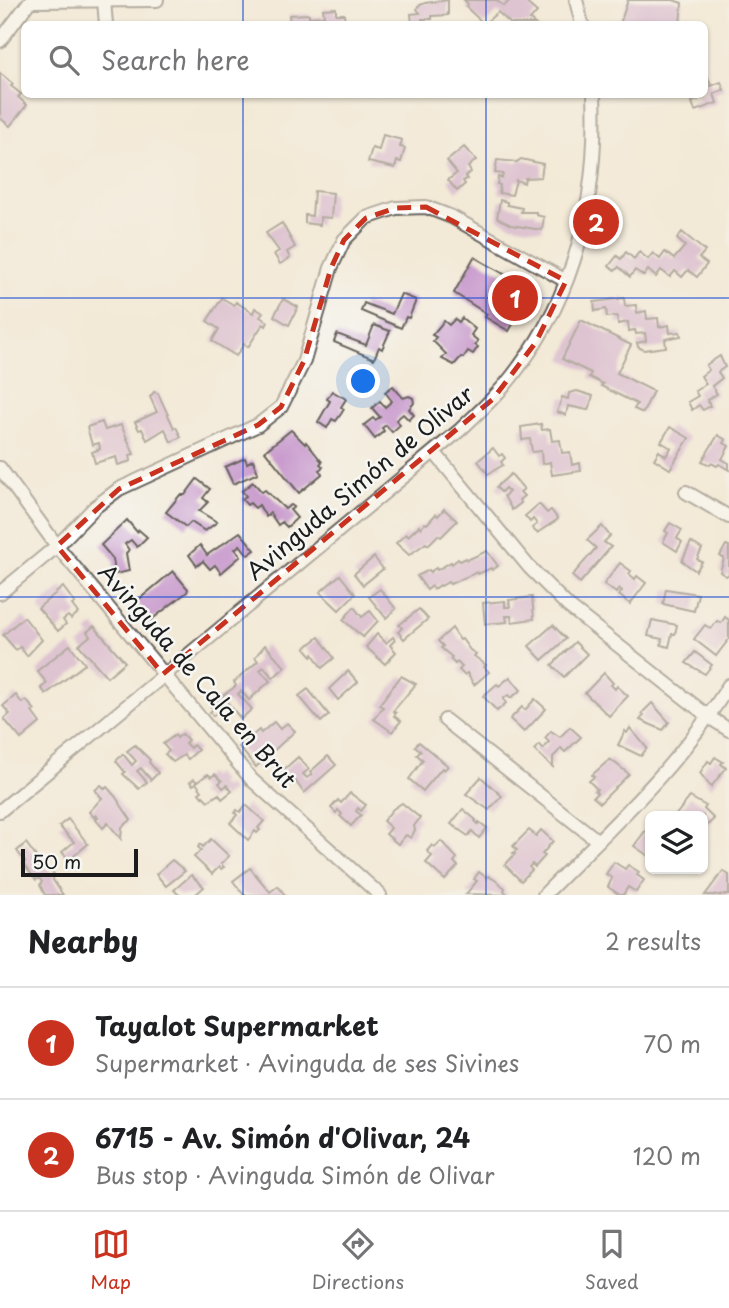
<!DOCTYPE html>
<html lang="en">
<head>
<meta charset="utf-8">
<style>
	body { margin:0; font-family:"Playpen Sans",sans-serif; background:#f2f2f2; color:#202124 }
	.controls { position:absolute; right:21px; bottom:21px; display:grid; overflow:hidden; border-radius:10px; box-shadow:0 2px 5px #0004 }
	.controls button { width:63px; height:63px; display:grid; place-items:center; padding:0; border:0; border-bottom:2px solid #e0e0e0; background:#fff; color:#202124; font:35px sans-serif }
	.scale { position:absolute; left:21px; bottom:18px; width:117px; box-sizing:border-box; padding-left:7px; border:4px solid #1c1c1c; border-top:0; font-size:19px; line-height:24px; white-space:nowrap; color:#1c1c1c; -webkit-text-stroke:5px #f6f6f2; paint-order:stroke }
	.you { position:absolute; left:364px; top:382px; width:24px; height:24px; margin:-18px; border:5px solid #fff; border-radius:50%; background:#1a73e8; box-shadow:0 0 0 10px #1a73e833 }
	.badge { display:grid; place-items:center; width:46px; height:46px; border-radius:50%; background:#c8321e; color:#fff; font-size:23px; font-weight:700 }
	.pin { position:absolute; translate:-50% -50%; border:4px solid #fff; box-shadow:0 2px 7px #0006 }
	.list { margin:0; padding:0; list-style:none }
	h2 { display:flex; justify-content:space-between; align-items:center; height:91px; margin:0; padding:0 28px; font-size:30px }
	h2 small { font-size:23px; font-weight:400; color:#757577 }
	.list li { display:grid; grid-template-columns:46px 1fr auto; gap:21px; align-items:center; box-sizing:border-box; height:112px; padding:0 28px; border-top:2px solid #e0e0e0 }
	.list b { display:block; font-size:26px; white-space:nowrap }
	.list p { margin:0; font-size:23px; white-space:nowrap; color:#757577 }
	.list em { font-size:23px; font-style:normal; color:#757577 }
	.icon { flex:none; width:38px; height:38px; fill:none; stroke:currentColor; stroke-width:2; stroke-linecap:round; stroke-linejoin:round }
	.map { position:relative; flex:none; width:729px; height:895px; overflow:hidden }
	.search { position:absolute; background:#fff; box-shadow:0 2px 5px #0004; left:21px; right:21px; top:21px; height:77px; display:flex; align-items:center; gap:18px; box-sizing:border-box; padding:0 24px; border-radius:10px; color:#757577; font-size:26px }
	.sheet { height:315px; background:#fff }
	nav { display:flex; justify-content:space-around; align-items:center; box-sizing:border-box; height:98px; border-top:2px solid #e0e0e0; background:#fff; font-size:19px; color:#757577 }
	nav a { display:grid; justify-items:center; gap:4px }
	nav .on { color:#c8321e }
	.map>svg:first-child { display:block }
</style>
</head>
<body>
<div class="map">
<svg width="729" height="895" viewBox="0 0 729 895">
	<rect width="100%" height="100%" fill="#f6f6f2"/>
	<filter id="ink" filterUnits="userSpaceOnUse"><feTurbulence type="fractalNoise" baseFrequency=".0143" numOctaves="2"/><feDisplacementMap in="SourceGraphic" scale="14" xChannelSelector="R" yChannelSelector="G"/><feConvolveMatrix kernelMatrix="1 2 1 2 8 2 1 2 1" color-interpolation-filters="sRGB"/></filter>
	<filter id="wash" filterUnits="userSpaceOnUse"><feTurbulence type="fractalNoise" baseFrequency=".00686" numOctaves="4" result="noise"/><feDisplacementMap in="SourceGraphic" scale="28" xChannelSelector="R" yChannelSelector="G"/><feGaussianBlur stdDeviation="1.57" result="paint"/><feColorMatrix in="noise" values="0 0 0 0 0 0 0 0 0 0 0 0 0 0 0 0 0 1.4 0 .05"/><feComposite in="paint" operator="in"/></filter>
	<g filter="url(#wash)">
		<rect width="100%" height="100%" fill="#f3e9d7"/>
		<g id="blocks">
			<g fill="#c695cb">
				<polygon points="448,0 448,15 432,16 432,19 422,19 422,24 412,24 411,14 420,13 417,9 418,6 425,3"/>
				<polygon points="464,0 496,0 504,6 510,0 523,0 537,12 530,20 535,24 511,24 498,12 484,24 466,7 468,4"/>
				<polygon points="628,0 673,0 682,3 680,24 620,24"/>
				<polygon points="336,8 336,14 344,14 345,24 290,24 289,15 309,14 309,17 324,16 323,9"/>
				<polygon points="0,73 13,84 11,86 21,94 18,97 27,105 10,126 0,118"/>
				<polygon points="708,77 711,86 721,82 724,90 714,94 717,103 695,111 692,102 699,99 697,94 704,94 704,79"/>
				<polygon points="383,135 402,140 400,147 405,148 401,162 397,161 395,168 368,162 372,148 379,150"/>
				<polygon points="464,147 476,160 468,167 471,172 465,176 467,179 463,181 465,184 457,191 448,180 457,173 447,161"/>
				<polygon points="521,159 543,164 541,177 525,178 524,183 516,180 512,195 499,193 500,185 497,184 498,177 502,178 503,174 495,173 497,160 517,162"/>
				<polygon points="314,191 333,193 331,218 320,217 320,225 305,223 305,215 312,216"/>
				<polygon points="500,200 507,202 507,205 522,208 521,212 536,212 536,215 544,217 542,230 511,225 497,218"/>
				<polygon points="282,223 295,247 287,252 290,258 280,264 274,254 279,251 266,233"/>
				<polygon points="682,232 705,251 699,258 707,264 697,277 688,270 682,277 675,271 670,277 661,270 656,277 648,270 644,276 635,270 630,277 619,267 615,271 609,266 617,256 621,259 626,252 634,259 639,252 648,259 653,253 660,259 665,252 674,259 685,246 677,239"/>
				<polygon points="474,257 513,279 517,271 529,277 532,290 509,331 485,317 487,314 454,293"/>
				<polygon points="401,294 416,300 409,318 406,317 401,328 361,311 364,303 392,314"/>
				<polygon points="222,298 234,305 236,302 253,313 255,308 263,313 260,317 268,322 266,326 263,324 248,347 244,344 236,356 212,341 219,329 207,321"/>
				<polygon points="624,298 625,306 636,305 637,313 646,311 647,319 658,318 659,327 669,325 670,333 680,332 681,336 665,339 666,347 644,350 638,347 637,343 646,341 645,333 636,334 635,330 629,331 628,322 618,324 617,316 607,317 606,309 595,311 594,302"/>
				<polygon points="283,299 298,307 289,325 274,316"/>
				<polygon points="462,318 475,329 471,335 478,341 475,345 478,347 473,354 468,351 463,358 461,357 454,365 442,359 446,354 433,341 436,337 432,335 444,321 449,325 455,319 459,322"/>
				<polygon points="581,320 631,345 617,373 653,391 643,413 634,409 637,404 601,386 603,384 589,377 591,373 562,359"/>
				<polygon points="374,325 390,331 382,349 379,347 374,359 334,342 337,334 366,345"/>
				<polygon points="720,356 725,367 718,372 722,378 712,386 717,394 707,400 710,406 703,410 699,405 692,410 688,402 698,396 695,391 706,384 701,376 709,370 706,365"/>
				<polygon points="351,370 360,372 359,377 361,372 374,376 369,383 349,377"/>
				<polygon points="393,386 403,398 409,396 413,398 414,403 409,409 414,415 409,420 403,414 396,420 400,425 392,432 386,425 382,428 384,431 375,439 364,425 373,418 375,420 380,417 372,408 380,401 385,407 392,401 385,392"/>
				<polygon points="332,391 346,399 341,407 344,409 341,414 336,421 332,419 327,428 318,422 330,401 327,399"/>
				<polygon points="577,391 593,396 588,410 568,406 566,415 557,412 562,397 568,399 569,393"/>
				<polygon points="154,392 158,393 174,428 176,427 181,437 171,442 165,429 147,440 142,429 139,430 135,422 157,412 150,397"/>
				<polygon points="102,422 105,430 121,425 134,454 130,455 131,461 118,465 116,457 95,463 92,452 100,449 99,443 92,445 87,427"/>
				<polygon points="541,424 542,430 550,429 552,441 560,440 562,453 570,452 572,465 580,463 581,471 552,475 550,462 542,464 541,451 532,452 530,439 522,440 521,427"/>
				<polygon points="670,427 689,438 670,469 654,459 659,451 666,456 671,448 661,442"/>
				<polygon points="291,430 305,444 306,442 322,462 320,464 323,467 319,470 322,474 299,493 265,451"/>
				<polygon points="718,435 726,440 724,443 729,446 722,459 729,463 729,470 719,464 717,466 711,463 710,465 702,461"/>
				<polygon points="493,448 499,456 502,454 505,458 501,462 503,465 488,474 478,461"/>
				<polygon points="245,458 247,463 253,460 258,473 233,484 225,467"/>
				<polygon points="511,474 524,489 520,492 524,496 519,500 521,503 512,510 504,496 509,492 505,488 501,492 496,487"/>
				<polygon points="197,479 210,489 203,498 208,502 199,511 217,522 205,531 191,522 186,527 166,512 180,495 185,495"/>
				<polygon points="253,482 262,492 265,490 285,509 291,505 294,507 290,510 297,518 287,527 282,522 278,525 270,513 266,517 259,505 255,508 250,503 247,505 242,499 246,496 242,491"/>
				<polygon points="539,504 547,513 551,510 558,519 537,533 532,528 537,524 533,519 530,522 525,516"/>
				<polygon points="444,509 457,521 441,537 438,535 428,545 426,543 409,555 396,543 406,534 408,536 419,526 421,528 425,523 427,524 436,514 438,516"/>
				<polygon points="127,520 137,532 139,530 147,537 137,547 131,540 125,544 129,550 126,553 129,571 115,574 113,559 101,545"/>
				<polygon points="670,523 682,530 677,538 682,542 677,551 663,542 668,533 665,531"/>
				<polygon points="602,526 610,536 604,542 611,547 580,583 572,576 596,548 587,540"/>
				<polygon points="240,532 255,550 248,555 240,545 235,549 241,556 221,573 215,565 210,569 203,561 197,566 189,555 200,545 207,555"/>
				<polygon points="691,542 702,549 697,559 702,562 696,571 682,561"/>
				<polygon points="726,545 729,546 729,574 726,576 720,572 724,558 720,556"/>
				<polygon points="487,551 498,566 492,570 491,568 478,574 477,572 450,584 448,582 441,586 440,585 434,589 432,586 427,590 417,576 429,570 430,572 436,568 437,570 451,562 452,564 458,559 460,561 466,558 467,560"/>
				<polygon points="374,557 383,569 363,585 354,574"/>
				<polygon points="620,563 631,571 629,574 635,579 637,576 646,583 630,604 619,595 622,591 619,588 616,593 604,584"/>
				<polygon points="173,571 188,589 187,592 151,620 136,602"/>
				<polygon points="340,575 355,594 339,610 320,592"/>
				<polygon points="63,587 75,603 72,605 78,613 71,619 68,616 63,620 66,624 58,631 38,608"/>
				<polygon points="380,589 396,609 386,618 369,597"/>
				<polygon points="666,589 698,594 694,611 663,604"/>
				<polygon points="532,597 534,619 512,622 511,616 506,616 507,622 485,624 483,603 505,601 505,607 510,607 509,600"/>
				<polygon points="354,607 362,617 370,611 378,621 363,637 343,620"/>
				<polygon points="419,609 428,619 404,639 398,632 402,628 399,625"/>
				<polygon points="24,617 42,640 27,656 20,647 16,650 3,635"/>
				<polygon points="725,617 729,620 729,639 716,656 694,639 705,625 711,629 717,621 721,623"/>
				<polygon points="652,620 677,625 675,634 672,634 669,647 661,645 662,639 648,636"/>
				<polygon points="553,625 566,639 542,660 529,646"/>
				<polygon points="94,626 125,662 107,677 79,645 90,636 87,632"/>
				<polygon points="452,628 460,640 462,639 470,650 476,654 474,656 486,665 484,667 489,672 474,685 467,673 464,675 459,670 462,667 457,662 455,664 450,659 452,657 441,648 443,646 438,641"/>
				<polygon points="377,634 386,643 393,637 395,640 390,645 396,652 385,664 366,647"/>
				<polygon points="319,637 334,658 322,668 313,654 312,656 305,648"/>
				<polygon points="575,642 587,654 564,677 552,665"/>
				<polygon points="70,645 85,664 46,694 41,688 47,683 37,671"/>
				<polygon points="265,645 285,667 273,678 264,667 260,670 270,681 249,700 241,691 238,694 252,709 241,719 228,703 213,716 210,712 213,709 210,705 236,686 234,682 258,661 255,657"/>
				<polygon points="695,652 712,665 705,674 686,663"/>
				<polygon points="348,671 358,682 338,700 329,689"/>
				<polygon points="604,673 613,683 611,685 615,689 617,686 628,696 609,716 585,693"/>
				<polygon points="401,676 416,684 393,711 396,713 394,716 401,721 392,732 374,719 383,707 379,705"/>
				<polygon points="510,677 521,690 511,698 508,695 503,699 506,703 497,711 483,696 497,684 499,686"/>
				<polygon points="308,689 329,715 321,722 299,696"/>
				<polygon points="16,695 22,703 26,700 35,710 32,712 40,723 21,739 4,719 10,714 3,706"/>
				<polygon points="535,699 546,709 524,732 510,719 522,707 525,710"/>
				<polygon points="652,703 669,722 663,730 640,720 644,715 642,713"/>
				<polygon points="274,722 280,729 287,723 295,731 256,767 239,747 259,730 261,733"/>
				<polygon points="570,727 581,737 565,752 561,748 557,753 553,757 553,767 534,750 539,745 543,749 547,744 549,742 545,738 551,731 560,737"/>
				<polygon points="630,728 647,748 641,756 618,745 625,731 627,733"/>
				<polygon points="182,734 188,740 185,743 190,748 193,745 198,750 188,759 184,755 173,762 165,754 169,751 163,744 175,735 177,738"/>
				<polygon points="419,742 448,766 444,770 442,768 423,791 409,779 423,760 417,755 421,751 415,746"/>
				<polygon points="135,745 150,760 149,762 158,773 151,780 141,768 137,771 147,782 139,789 123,774 125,772 116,761 123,754 132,765 136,761 127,751"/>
				<polygon points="328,756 336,765 304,793 294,779 290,784 280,773 298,757 309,769 303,774 307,778 312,774 310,772"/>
				<polygon points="715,757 723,762 721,764 726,768 711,787 700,773 708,761 711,763"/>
				<polygon points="610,759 629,774 600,803 593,797 597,793 595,791 597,789 589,781 594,777 592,775"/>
				<polygon points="208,774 211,777 215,774 222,781 219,783 223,788 227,785 232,791 222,799 219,794 208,801 203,796 202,797 199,793 202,791 196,783 193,785 190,782 194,779 197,782"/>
				<polygon points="481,777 502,796 489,810 466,794"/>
				<polygon points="101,785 105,789 107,787 115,796 131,820 122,827 121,839 108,823 103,828 95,819 98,817 96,815 94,817 89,812 102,798 95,790"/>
				<polygon points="350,793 366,805 361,811 358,808 356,811 361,815 351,826 340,816 342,814 338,810 336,813 331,808 338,800 341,803"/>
				<polygon points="690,797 706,806 704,809 714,819 703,829 703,816 675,816"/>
				<polygon points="402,803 420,818 414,826 415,830 411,838 406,835 398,844 386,834 391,828 383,821 393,809"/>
				<polygon points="246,805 264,821 258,828 260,830 257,833 255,831 248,840 230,823 237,815 235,813 237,810 240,812"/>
				<polygon points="463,809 476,820 475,821 478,824 479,822 487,828 479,838 472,831 468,836 451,824"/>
				<polygon points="68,819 88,844 69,860 62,852 74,842 59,826"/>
				<polygon points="529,830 536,836 541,830 553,841 542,854 545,856 535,867 532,864 529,867 532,870 521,881 505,865 515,854 513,853 517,850 513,846"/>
				<polygon points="645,831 650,834 650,857 634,846"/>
				<polygon points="211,839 229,856 221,864 224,867 221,869 219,867 212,874 194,857 201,850 198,847 200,844 203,847"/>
				<polygon points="441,841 457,858 454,862 458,866 445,880 426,863 432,856 427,851 432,845 435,847"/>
				<polygon points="26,843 43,866 54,874 53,880 63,895 45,895 40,885 42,882 39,878 36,880 23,864 25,862 17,851"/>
				<polygon points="172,860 185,871 166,886 156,874"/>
				<polygon points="614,862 625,869 628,865 639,872 637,875 644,880 636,892 628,887 623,895 620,895 608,887 612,878 606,874"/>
				<polygon points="250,868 270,892 278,886 285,895 244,895 233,881"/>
				<polygon points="723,871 729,875 729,895 705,895"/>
				<polygon points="479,872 487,878 488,876 495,880 505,888 504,891 509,895 466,894 477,881 474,879"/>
				<polygon points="191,875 204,887 195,895 179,895 174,890"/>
			</g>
		</g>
	</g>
	<g filter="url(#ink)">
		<use href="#blocks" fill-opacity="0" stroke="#67645d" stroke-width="2"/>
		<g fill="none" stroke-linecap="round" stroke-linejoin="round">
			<defs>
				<g id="street">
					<polyline points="576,0 582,24"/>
					<polyline points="104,1 106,24"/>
					<polyline points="0,41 30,1 157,0"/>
					<polyline points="434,452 529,567 568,606 709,717 729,730"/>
					<polyline points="0,468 57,546 252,780 380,895"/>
					<polyline points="686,492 729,517"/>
					<polyline points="0,593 57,546 95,507 119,489 258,425 281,407 304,361 331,268 344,240 366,218 396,208 426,207 452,217 566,281"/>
					<polyline points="445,720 598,841"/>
					<path d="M0,811L460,430C481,410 502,391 519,367C578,288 598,192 594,94"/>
					<path d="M544,895C610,828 680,765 729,685"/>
				</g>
			</defs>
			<use href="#street" stroke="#67645d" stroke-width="16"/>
			<use href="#street" stroke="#fff" stroke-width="12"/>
		</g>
	</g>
	<path d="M0 0H729V895H0ZM426,207L566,281L536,342L493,399L163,674L57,546L119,489L258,425L281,407L304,361L331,268L344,240L366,218L396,208Z" fill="#f3e9d7" fill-opacity=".55" fill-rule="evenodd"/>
	<path fill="none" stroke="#c8321e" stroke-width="5" stroke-dasharray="14 9" stroke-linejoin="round" d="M426,207L566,281L536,342L493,399L163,674L57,546L119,489L258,425L281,407L304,361L331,268L344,240L366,218L396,208Z"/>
	<path fill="none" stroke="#1d4ed8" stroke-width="2" stroke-opacity="0.55" d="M243,0V24M486,0V24M243,94V895M486,94V895M0,298H729M0,597H729"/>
	<g text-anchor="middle" stroke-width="5" stroke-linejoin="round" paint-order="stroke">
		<g font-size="23" fill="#1c1c1c" stroke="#f6f6f2">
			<text transform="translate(360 483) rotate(-40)" y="8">Avinguda Simón de Olivar</text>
			<text transform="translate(197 676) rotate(49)" y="8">Avinguda de Cala en Brut</text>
		</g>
	</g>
</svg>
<div class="controls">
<button><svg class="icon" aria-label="layers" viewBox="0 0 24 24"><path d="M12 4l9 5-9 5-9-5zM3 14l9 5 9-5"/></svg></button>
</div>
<div class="scale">50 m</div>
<div class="you"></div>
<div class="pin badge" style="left:515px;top:298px">1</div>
<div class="pin badge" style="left:596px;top:222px">2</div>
<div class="search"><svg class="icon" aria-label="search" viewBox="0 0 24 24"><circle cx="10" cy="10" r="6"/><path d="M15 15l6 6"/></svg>Search here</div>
</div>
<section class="sheet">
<h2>Nearby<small>2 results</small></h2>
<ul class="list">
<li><span class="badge">1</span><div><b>Tayalot Supermarket</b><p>Supermarket · Avinguda de ses Sivines</p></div><em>70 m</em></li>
<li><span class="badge">2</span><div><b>6715 - Av. Simón d'Olivar, 24</b><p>Bus stop · Avinguda Simón de Olivar</p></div><em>120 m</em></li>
</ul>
</section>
<nav>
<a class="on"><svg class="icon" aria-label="map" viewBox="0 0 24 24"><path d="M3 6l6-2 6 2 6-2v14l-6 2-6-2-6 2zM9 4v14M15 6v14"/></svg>Map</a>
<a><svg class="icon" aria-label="directions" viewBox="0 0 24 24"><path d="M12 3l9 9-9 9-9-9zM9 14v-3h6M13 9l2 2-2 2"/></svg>Directions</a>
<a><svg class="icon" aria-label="saved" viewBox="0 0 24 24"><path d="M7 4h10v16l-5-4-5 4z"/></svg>Saved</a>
</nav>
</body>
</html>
